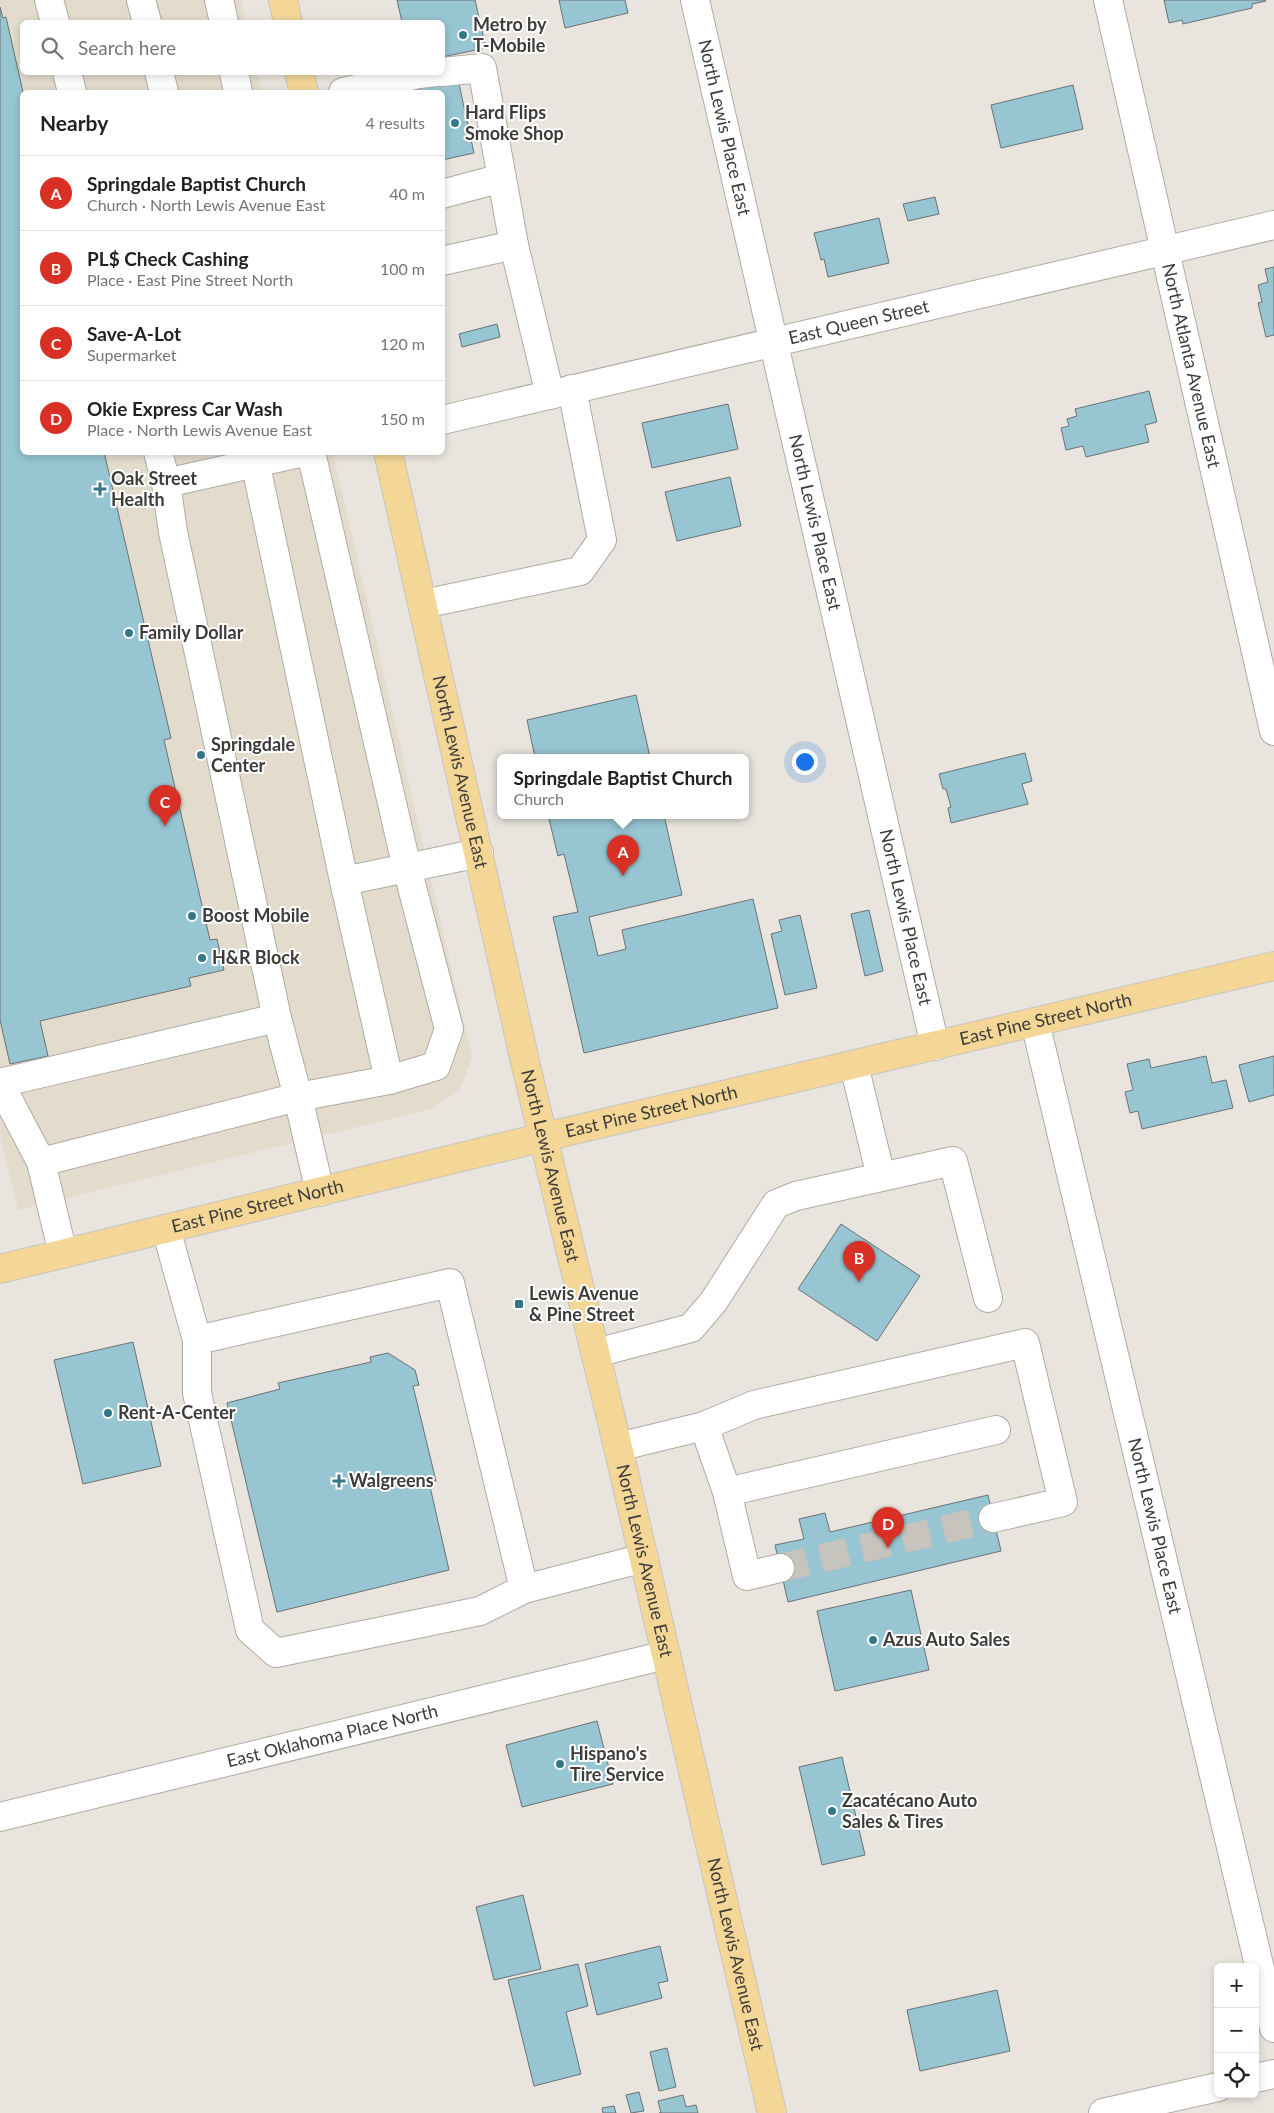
<!DOCTYPE html>
<html lang="en">
<head>
<meta charset="utf-8">
<style>
	body { margin:0; font-family:Lato,sans-serif; background:#f2f2f2; color:#202124 }
	.controls { position:absolute; right:15px; bottom:15px; display:grid; overflow:hidden; border-radius:8px; box-shadow:0 2px 8px #0003 }
	.controls button { width:45px; height:45px; display:grid; place-items:center; padding:0; border:0; border-bottom:1px solid #e0e0e0; background:#fff; color:#202124; font:25px sans-serif }
	.you { position:absolute; left:804px; top:761px; width:18px; height:18px; margin:-12px; border:4px solid #fff; border-radius:50%; background:#1a73e8; box-shadow:0 0 0 8px #1a73e833 }
	.badge { display:grid; place-items:center; width:32px; height:32px; border-radius:50%; background:#d93025; color:#fff; font-size:16px; font-weight:700 }
	.pin { position:absolute; translate:-50% -41px; filter:drop-shadow(0 1px 2px #0008) }
	.pin::after { content:''; position:absolute; top:26px; width:18px; height:15px; background:inherit; clip-path:polygon(0 0,100% 0,50% 100%) }
	.popup { position:absolute; left:497px; top:754px; width:252px; height:65px; box-sizing:border-box; display:grid; place-content:center; border-radius:8px; background:#fff; filter:drop-shadow(0 1px 4px #0005); font-size:16px; white-space:nowrap; color:#757577 }
	.popup b { font-size:19px; color:#202124 }
	.popup::after { content:''; position:absolute; left:50%; top:100%; margin-left:-10px; border:10px solid transparent; border-top-color:#fff }
	.list { margin:0; padding:0; list-style:none }
	h2 { display:flex; justify-content:space-between; align-items:center; height:65px; margin:0; padding:0 20px; font-size:21px }
	h2 small { font-size:16px; font-weight:400; color:#757577 }
	.list li { display:grid; grid-template-columns:32px 1fr auto; gap:15px; align-items:center; box-sizing:border-box; height:75px; padding:0 20px; border-top:1px solid #e0e0e0 }
	.list b { display:block; font-size:19px; white-space:nowrap }
	.list p { margin:0; font-size:16px; white-space:nowrap; color:#757577 }
	.list em { font-size:16px; font-style:normal; color:#757577 }
	.icon { flex:none; width:28px; height:28px; fill:none; stroke:currentColor; stroke-width:2; stroke-linecap:round; stroke-linejoin:round }
	.map { position:relative; flex:none; width:1274px; height:2113px; overflow:hidden }
	.search { position:absolute; background:#fff; box-shadow:0 2px 8px #0003; left:20px; top:20px; width:425px; height:55px; display:flex; align-items:center; gap:12px; box-sizing:border-box; padding:0 18px; border-radius:8px; color:#757577; font-size:19px }
	.panel { position:absolute; background:#fff; box-shadow:0 2px 8px #0003; left:20px; top:90px; width:425px; height:365px; border-radius:8px }
	.map>svg:first-child { display:block }
</style>
</head>
<body>
<div class="map">
<svg width="1274" height="2113" viewBox="0 0 1274 2113">
	<rect width="100%" height="100%" fill="#e9e5de"/>
	<polygon fill="#e3dccd" points="0,0 241,0 246,22 22,22 22,72 257,73 262,92 22,92 22,452 333,453 472,1058 460,1089 431,1109 18,1210 0,1134"/>
	<g fill="#97c5d2" stroke="#6a7275">
		<polygon points="397,0 475,0 486,48 442,57 442,22 402,22"/>
		<polygon points="559,0 625,0 628,13 565,28"/>
		<polygon points="1164,0 1265,0 1266,1 1252,4 1252,8 1183,24 1182,20 1169,23"/>
		<polygon points="0,7 3,18 6,17 23,92 22,452 104,452 171,738 164,740 210,940 217,939 224,970 189,978 191,986 40,1021 48,1056 10,1064 0,1020"/>
		<polygon points="458,79 474,153 442,160 442,92 403,92"/>
		<polygon points="1073,85 1083,129 1001,148 991,105"/>
		<polygon points="935,197 939,214 908,221 903,204"/>
		<polygon points="879,218 889,263 828,277 824,259 821,260 814,233"/>
		<polygon points="1274,267 1274,335 1266,337 1258,303 1262,302 1258,285 1268,282 1265,269"/>
		<polygon points="497,324 500,337 462,347 459,334"/>
		<polygon points="1149,391 1157,422 1145,425 1149,442 1086,457 1083,446 1066,450 1061,428 1069,426 1067,419 1077,416 1075,409"/>
		<polygon points="728,404 738,449 652,468 642,423"/>
		<polygon points="730,477 741,526 677,541 665,492"/>
		<polygon points="636,695 650,757 535,757 527,720"/>
		<polygon points="1025,753 1032,781 1022,784 1028,804 951,823 948,808 951,807 946,789 943,789 939,774"/>
		<polygon points="548,815 664,815 682,895 589,917 598,956 626,949 622,930 753,899 778,1008 584,1053 553,917 578,912 564,854 558,856"/>
		<polygon points="869,910 883,971 865,976 851,914"/>
		<polygon points="800,915 817,988 785,995 771,934 782,931 779,920"/>
		<polygon points="1206,1056 1212,1083 1226,1080 1233,1108 1142,1129 1138,1111 1130,1113 1125,1092 1133,1090 1127,1064 1149,1059 1151,1068"/>
		<polygon points="1274,1056 1274,1095 1249,1102 1239,1065"/>
		<polygon points="841,1224 920,1276 877,1341 798,1289"/>
		<polygon points="133,1342 161,1466 83,1484 54,1360"/>
		<polygon points="388,1353 415,1370 419,1385 413,1386 436,1481 429,1482 449,1570 277,1612 227,1403 280,1389 278,1383 371,1362 370,1357"/>
		<polygon points="988,1495 1001,1551 788,1602 775,1545 804,1539 799,1519 825,1513 830,1532"/>
		<polygon points="911,1590 929,1670 835,1691 817,1611"/>
		<polygon points="597,1721 613,1784 522,1807 506,1745"/>
		<polygon points="842,1757 865,1855 822,1865 799,1767"/>
		<polygon points="523,1895 541,1969 494,1980 476,1907"/>
		<polygon points="660,1946 668,1981 658,1983 662,1998 597,2015 585,1964"/>
		<polygon points="578,1964 588,2006 566,2012 581,2074 534,2086 508,1980"/>
		<polygon points="997,1990 1010,2051 920,2071 907,2010"/>
		<polygon points="667,2048 676,2087 659,2091 650,2052"/>
		<polygon points="639,2092 644,2111 631,2113 626,2095"/>
		<polygon points="683,2095 686,2107 696,2105 698,2113 659,2113 661,2113 658,2101"/>
		<polygon points="614,2106 616,2113 603,2113 602,2108"/>
	</g>
	<g fill="none" stroke-linecap="round" stroke-linejoin="round">
		<polyline stroke="#c7c3bd" stroke-width="28" stroke-dasharray="28 14" stroke-linecap="butt" points="780,1568 993,1518"/>
		<defs>
			<g id="minor">
				<polyline points="49,0 55,22"/>
				<polyline points="141,0 147,22"/>
				<polyline points="219,0 224,22"/>
				<path id="s1" d="M695,0L935,1046"/>
				<path id="s2" d="M1108,0L1274,731"/>
				<polyline points="67,72 72,92"/>
				<polyline points="159,72 164,92"/>
				<polyline points="234,72 238,92"/>
				<polyline points="442,72 482,68 514,245 442,261"/>
				<polyline points="343,92 419,74 436,72"/>
				<polyline points="442,194 502,178"/>
				<polyline points="514,245 550,395"/>
				<path id="s3" d="M442,420L1274,225"/>
				<polyline points="158,452 166,483 173,532 277,1018 298,1097 320,1192"/>
				<polyline points="253,452 344,881 389,1080"/>
				<polyline points="311,452 407,868 344,881"/>
				<polyline points="166,483 304,452"/>
				<polyline points="423,604 580,571 602,540 572,389"/>
				<path id="s4" d="M1035,1022L1274,2028"/>
				<polyline points="854,1065 881,1177"/>
				<polyline points="0,1083 277,1018"/>
				<polyline points="0,1084 41,1162 63,1254"/>
				<polyline points="41,1162 298,1097 389,1080 436,1066 449,1029 407,868 479,853"/>
				<polyline points="166,1229 197,1340 450,1283 524,1589 644,1558"/>
				<polyline points="197,1340 197,1393 250,1630 276,1653 480,1611 524,1589"/>
				<polyline points="596,1353 691,1328 714,1301 776,1204 796,1196 953,1161 988,1298"/>
				<polyline points="704,1426 727,1492 747,1576 780,1568"/>
				<polyline points="618,1447 704,1426 754,1405 1025,1343 1063,1502 993,1518"/>
				<polyline points="727,1492 996,1430"/>
				<path id="s5" d="M0,1817L666,1655"/>
				<polyline points="1255,2078 1274,2074"/>
				<polyline points="1103,2113 1218,2087"/>
			</g>
			<g id="major">
				<polyline points="283,0 288,22"/>
				<polyline points="299,72 304,92"/>
				<path id="s6" d="M388,452L526,1066L618,1447L772,2113"/>
				<path id="s7" d="M0,1269L544,1137L1274,966"/>
			</g>
		</defs>
		<use href="#minor" stroke="#afaba4" stroke-width="30"/>
		<use href="#major" stroke="#c5c4c4" stroke-width="30"/>
		<use href="#minor" stroke="#fff" stroke-width="28"/>
		<use href="#major" stroke="#f4d697" stroke-width="28"/>
	</g>
	<g fill="#347888" stroke="#fff" stroke-width="2">
		<circle cx="463" cy="35" r="5"/>
		<circle cx="455" cy="123" r="5"/>
		<path d="M97.5 481.5h5v5h5v5h-5v5h-5v-5h-5v-5h5z"/>
		<circle cx="129" cy="633" r="5"/>
		<circle cx="201" cy="755" r="5"/>
		<circle cx="192" cy="916" r="5"/>
		<circle cx="202" cy="958" r="5"/>
		<rect x="514" y="1299" width="10" height="10" rx="2.5"/>
		<circle cx="108" cy="1413" r="5"/>
		<path d="M336.5 1473.5h5v5h5v5h-5v5h-5v-5h-5v-5h5z"/>
		<circle cx="873" cy="1640" r="5"/>
		<circle cx="560" cy="1764" r="5"/>
		<circle cx="832" cy="1811" r="5"/>
	</g>
	<g text-anchor="middle" stroke-width="4" stroke-linejoin="round" paint-order="stroke">
		<g font-size="18" font-weight="bold" fill="#3d3c39" stroke="#fff" text-anchor="start">
			<text x="473" y="31">Metro by<tspan x="473" dy="21">T-Mobile</tspan></text>
			<text x="465" y="119">Hard Flips<tspan x="465" dy="21">Smoke Shop</tspan></text>
			<text x="111" y="485">Oak Street<tspan x="111" dy="21">Health</tspan></text>
			<text x="139" y="639">Family Dollar</text>
			<text x="211" y="751">Springdale<tspan x="211" dy="21">Center</tspan></text>
			<text x="202" y="922">Boost Mobile</text>
			<text x="212" y="964">H&amp;R Block</text>
			<text x="529" y="1300">Lewis Avenue<tspan x="529" dy="21">&amp; Pine Street</tspan></text>
			<text x="118" y="1419">Rent-A-Center</text>
			<text x="349" y="1487">Walgreens</text>
			<text x="883" y="1646">Azus Auto Sales</text>
			<text x="570" y="1760">Hispano's<tspan x="570" dy="21">Tire Service</tspan></text>
			<text x="842" y="1807">Zacatécano Auto<tspan x="842" dy="21">Sales &amp; Tires</tspan></text>
		</g>
		<g font-size="18" fill="#3d3c39" stroke="#fff">
			<text dy="6" stroke="none"><textPath href="#s1" startOffset="131">North Lewis Place East</textPath></text>
			<text dy="6" stroke="none"><textPath href="#s3" startOffset="428">East Queen Street</textPath></text>
			<text dy="6" stroke="none"><textPath href="#s2" startOffset="375">North Atlanta Avenue East</textPath></text>
			<text dy="6" stroke="none"><textPath href="#s1" startOffset="536">North Lewis Place East</textPath></text>
			<text dy="6" stroke="none"><textPath href="#s6" startOffset="328">North Lewis Avenue East</textPath></text>
			<text dy="6" stroke="none"><textPath href="#s1" startOffset="941">North Lewis Place East</textPath></text>
			<text dy="6" stroke="none"><textPath href="#s7" startOffset="1075">East Pine Street North</textPath></text>
			<text dy="6" stroke="none"><textPath href="#s7" startOffset="670">East Pine Street North</textPath></text>
			<text dy="6" stroke="none"><textPath href="#s6" startOffset="732">North Lewis Avenue East</textPath></text>
			<text dy="6" stroke="none"><textPath href="#s7" startOffset="265">East Pine Street North</textPath></text>
			<text dy="6" stroke="none"><textPath href="#s4" startOffset="518">North Lewis Place East</textPath></text>
			<text dy="6" stroke="none"><textPath href="#s6" startOffset="1138">North Lewis Avenue East</textPath></text>
			<text dy="6" stroke="none"><textPath href="#s5" startOffset="342">East Oklahoma Place North</textPath></text>
			<text dy="6" stroke="none"><textPath href="#s6" startOffset="1542">North Lewis Avenue East</textPath></text>
		</g>
	</g>
</svg>
<div class="controls">
<button>+</button>
<button>−</button>
<button><svg class="icon" aria-label="locate" viewBox="0 0 24 24"><circle cx="12" cy="12" r="6"/><path d="M12 2v4M12 18v4M2 12h4M18 12h4"/></svg></button>
</div>
<div class="you"></div>
<div class="pin badge" style="left:623px;top:876px">A</div>
<div class="popup"><b>Springdale Baptist Church</b>Church</div>
<div class="pin badge" style="left:859px;top:1282px">B</div>
<div class="pin badge" style="left:165px;top:826px">C</div>
<div class="pin badge" style="left:888px;top:1548px">D</div>
<div class="search"><svg class="icon" aria-label="search" viewBox="0 0 24 24"><circle cx="10" cy="10" r="6"/><path d="M15 15l6 6"/></svg>Search here</div>
<section class="panel">
<h2>Nearby<small>4 results</small></h2>
<ul class="list">
<li><span class="badge">A</span><div><b>Springdale Baptist Church</b><p>Church · North Lewis Avenue East</p></div><em>40 m</em></li>
<li><span class="badge">B</span><div><b>PL$ Check Cashing</b><p>Place · East Pine Street North</p></div><em>100 m</em></li>
<li><span class="badge">C</span><div><b>Save-A-Lot</b><p>Supermarket</p></div><em>120 m</em></li>
<li><span class="badge">D</span><div><b>Okie Express Car Wash</b><p>Place · North Lewis Avenue East</p></div><em>150 m</em></li>
</ul>
</section>
</div>
</body>
</html>
